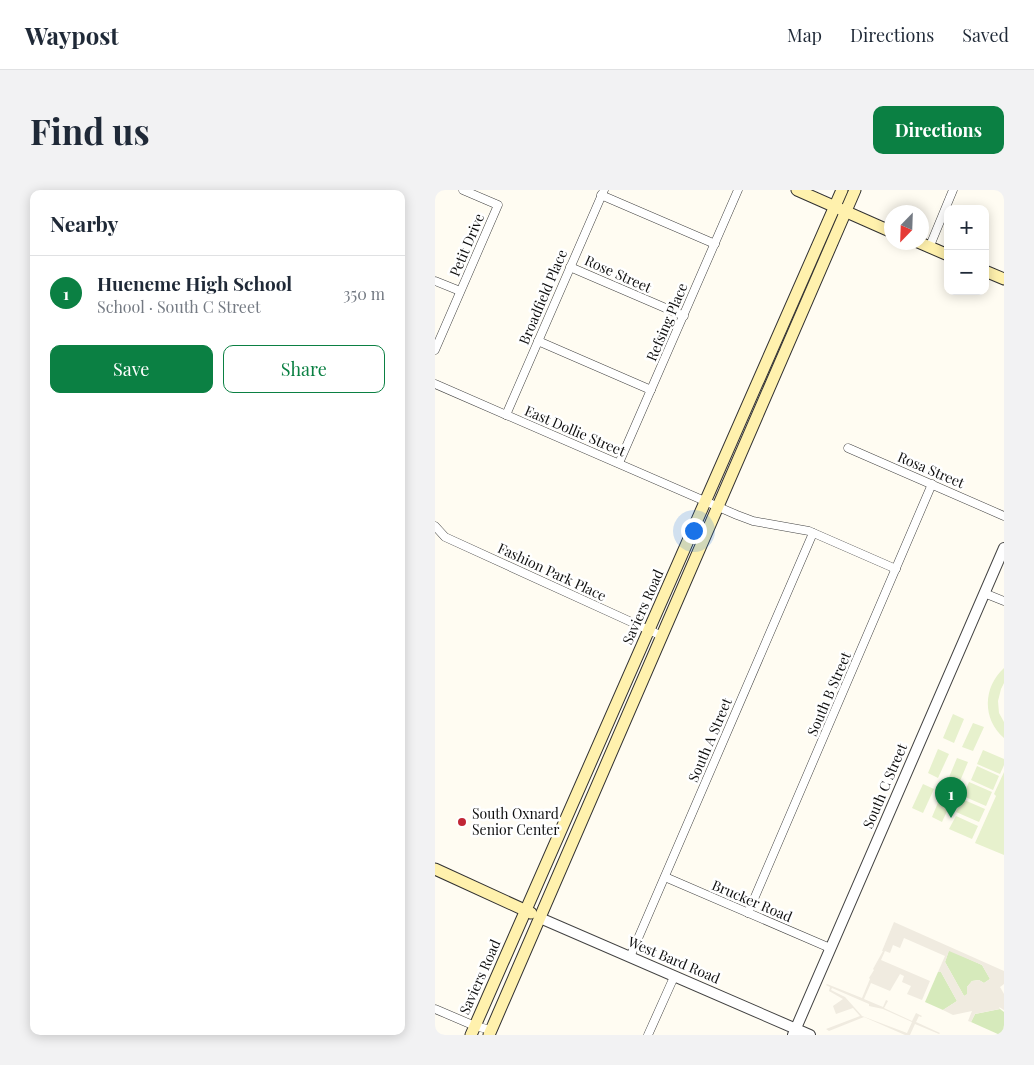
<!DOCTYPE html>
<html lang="en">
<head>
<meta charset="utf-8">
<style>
	body { margin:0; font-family:"Playfair Display",serif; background:#f2f2f3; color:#1f2937 }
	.controls { position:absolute; right:15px; top:15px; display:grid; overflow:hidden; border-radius:10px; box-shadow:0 2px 12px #0003 }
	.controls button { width:45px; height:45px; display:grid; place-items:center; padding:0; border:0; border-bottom:1px solid #e0e1e3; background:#fff; color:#1f2937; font:25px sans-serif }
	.compass { position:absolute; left:449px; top:15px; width:45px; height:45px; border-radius:50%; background:#fff; box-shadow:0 2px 12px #0003; rotate:203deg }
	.you { position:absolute; left:258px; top:340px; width:18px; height:18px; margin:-12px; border:4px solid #fff; border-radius:50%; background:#1a73e8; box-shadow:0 0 0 8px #1a73e833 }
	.badge { display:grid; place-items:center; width:32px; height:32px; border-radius:50%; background:#0b8043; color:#fff; font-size:16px; font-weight:700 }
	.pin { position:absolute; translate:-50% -41px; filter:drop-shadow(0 1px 2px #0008) }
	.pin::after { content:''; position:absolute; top:26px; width:18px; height:15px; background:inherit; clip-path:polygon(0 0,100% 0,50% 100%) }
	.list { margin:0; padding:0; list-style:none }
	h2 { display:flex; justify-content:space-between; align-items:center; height:65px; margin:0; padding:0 20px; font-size:21px }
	h2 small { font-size:16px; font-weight:400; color:#747a83 }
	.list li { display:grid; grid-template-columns:32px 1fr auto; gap:15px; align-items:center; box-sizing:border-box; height:75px; padding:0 20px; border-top:1px solid #e0e1e3 }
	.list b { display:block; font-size:19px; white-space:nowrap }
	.list p { margin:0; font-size:16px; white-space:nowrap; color:#747a83 }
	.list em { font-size:16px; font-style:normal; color:#747a83 }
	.actions { display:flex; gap:10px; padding:15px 20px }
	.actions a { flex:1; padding:11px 0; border:1px solid #0b8043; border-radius:10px; text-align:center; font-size:18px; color:#0b8043 }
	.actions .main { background:#0b8043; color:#fff }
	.map { position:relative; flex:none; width:569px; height:845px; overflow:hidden; border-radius:10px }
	header { display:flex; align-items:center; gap:30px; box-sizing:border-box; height:70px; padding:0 25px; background:#fff; border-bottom:1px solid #e0e1e3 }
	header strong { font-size:24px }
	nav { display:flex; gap:28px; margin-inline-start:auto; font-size:18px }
	.intro { display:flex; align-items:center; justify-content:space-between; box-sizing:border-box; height:120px; padding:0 30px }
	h1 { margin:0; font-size:35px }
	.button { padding:12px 22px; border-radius:10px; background:#0b8043; color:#fff; font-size:18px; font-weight:700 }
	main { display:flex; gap:30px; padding:0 30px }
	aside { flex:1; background:#fff; border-radius:10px; box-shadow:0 2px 12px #0003 }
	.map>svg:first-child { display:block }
</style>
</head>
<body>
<header>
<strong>Waypost</strong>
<nav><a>Map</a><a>Directions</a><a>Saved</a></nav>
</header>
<div class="intro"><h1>Find us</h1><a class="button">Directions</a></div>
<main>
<aside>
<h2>Nearby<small></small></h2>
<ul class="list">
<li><span class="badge">1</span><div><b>Hueneme High School</b><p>School · South C Street</p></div><em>350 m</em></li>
</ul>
<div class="actions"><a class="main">Save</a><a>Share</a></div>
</aside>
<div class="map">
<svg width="569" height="845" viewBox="0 0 569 845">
	<rect width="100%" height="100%" fill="#fffcf2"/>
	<g fill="#d6eabb">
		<polygon points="514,760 547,775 555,789 549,793 544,790 537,791 532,797 533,804 529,806 510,772"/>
		<polygon points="503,782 506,782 522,811 508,820 490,812"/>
		<polygon points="565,819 569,822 569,845 565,845 536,832 540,824"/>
	</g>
	<g fill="#e7f1cd">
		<path d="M569,478V493L566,499L563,511L564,523L569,532V548C547,529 548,497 569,478Z"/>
		<polygon points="518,524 529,529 519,553 508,548"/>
		<polygon points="538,533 549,537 538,561 527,557"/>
		<polygon points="503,559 514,564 503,588 493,583"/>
		<polygon points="548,560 569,569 569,575 565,584 542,574"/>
		<polygon points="522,568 533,572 523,596 512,592"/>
		<polygon points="542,576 564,586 558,600 536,590"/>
		<polygon points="569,582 569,665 540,653 561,606 559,604"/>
		<polygon points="534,592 557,602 551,616 528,606"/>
		<polygon points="488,594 499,599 488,623 477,618"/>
		<polygon points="507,603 518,608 507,632 497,627"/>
		<polygon points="527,609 550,619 544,632 521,622"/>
		<polygon points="521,626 543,636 537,649 514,639"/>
	</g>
	<path fill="#f0ebe0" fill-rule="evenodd" d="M459,732L569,781V794L565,797L569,804V820L564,817L565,819L540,824L536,832L533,831L537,821L518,825L508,820L522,811L506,782H503L510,766L469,748L465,758L458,755L455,763L450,761L446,770L495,791L487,810L472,804L476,796L467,792L469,786L465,784L455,801L436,793L429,809L448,817L451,810L453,811L449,818L477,831L481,823L487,826L486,827L484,826L481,832L505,843L504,844L480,834L475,845H470L429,827L394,841L391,839L425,826L418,818L401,824L398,816L408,809L394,801L395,797L391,795L392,794L427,808L435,789L434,788L439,780L438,779L448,761H447ZM514,761L547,775L555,789L549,793L544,790L537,791L532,797V804L529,806L510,772ZM397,798L434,814V816L448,819L477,832L472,843L427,826L410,807L396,800Z"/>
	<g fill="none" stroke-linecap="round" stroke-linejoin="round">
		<defs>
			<g id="minor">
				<polyline points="166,5 280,54"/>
				<polyline points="494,58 518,0"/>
				<polyline points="135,77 249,126"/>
				<polyline points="0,91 25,101"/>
				<polyline points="103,151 216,200"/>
				<polyline points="0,160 63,15 28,0"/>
				<polyline points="0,194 302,325 318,331 374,341 461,379"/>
				<polyline points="71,225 169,0"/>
				<polyline points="413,258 569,326"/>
				<polyline points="184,273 303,0"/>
				<polyline points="0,336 10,347 227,446"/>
				<polyline points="549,403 569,411"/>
				<polyline points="230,687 395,758"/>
				<polyline points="313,723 497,294"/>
				<polyline points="195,767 378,343"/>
				<polyline points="0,819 40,836 56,840"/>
				<polyline points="213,845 239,787"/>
			</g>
			<g id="tertiary">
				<polyline points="105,728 375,845"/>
				<polyline points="358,845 569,358"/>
			</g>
			<g id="secondary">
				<polyline points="362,0 457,42"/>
				<polyline points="483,52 513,65"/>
				<polyline points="550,81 569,89"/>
				<polyline points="0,679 96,723"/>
				<polyline points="36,845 407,0"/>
				<polyline points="54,845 420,0"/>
			</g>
		</defs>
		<use href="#minor" stroke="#424242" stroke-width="9"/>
		<use href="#tertiary" stroke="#424242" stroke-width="12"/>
		<use href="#secondary" stroke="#313131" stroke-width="13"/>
		<use href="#minor" stroke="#fff" stroke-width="8"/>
		<use href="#tertiary" stroke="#fff" stroke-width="10"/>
		<use href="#secondary" stroke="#fff1ad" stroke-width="11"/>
	</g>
	<circle fill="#c12635" stroke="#fff" stroke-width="2" cx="27" cy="632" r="5"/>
	<g text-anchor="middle" stroke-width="5" stroke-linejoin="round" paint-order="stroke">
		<g font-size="14" fill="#0f0f0f" stroke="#fff">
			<text transform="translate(32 55) rotate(-67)" y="5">Petit Drive</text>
			<text transform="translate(183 84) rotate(24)" y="5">Rose Street</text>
			<text transform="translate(108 107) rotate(-67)" y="5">Broadfield Place</text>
			<text transform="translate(232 132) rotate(-67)" y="5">Refsing Place</text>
			<text transform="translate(140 241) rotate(23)" y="5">East Dollie Street</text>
			<text transform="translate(496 280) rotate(23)" y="5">Rosa Street</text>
			<text transform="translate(117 382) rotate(25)" y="5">Fashion Park Place</text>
			<text transform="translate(208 417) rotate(-66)" y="5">Saviers Road</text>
			<text transform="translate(394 504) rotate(-67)" y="5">South B Street</text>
			<text transform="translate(275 550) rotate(-67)" y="5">South A Street</text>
			<text transform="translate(450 596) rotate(-67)" y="5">South C Street</text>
			<text transform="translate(317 711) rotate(23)" y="5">Brucker Road</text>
			<text transform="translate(239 770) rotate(23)" y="5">West Bard Road</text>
			<text transform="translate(45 787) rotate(-66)" y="5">Saviers Road</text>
		</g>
		<g font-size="14" fill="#0f0f0f" stroke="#fff" text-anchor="start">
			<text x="37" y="629">South Oxnard<tspan x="37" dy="16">Senior Center</tspan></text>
		</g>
	</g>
</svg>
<div class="controls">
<button>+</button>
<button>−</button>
</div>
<svg class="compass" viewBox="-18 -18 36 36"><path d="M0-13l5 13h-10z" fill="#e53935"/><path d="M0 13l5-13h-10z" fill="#747a83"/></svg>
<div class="you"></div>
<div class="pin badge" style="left:516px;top:628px">1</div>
</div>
</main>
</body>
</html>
